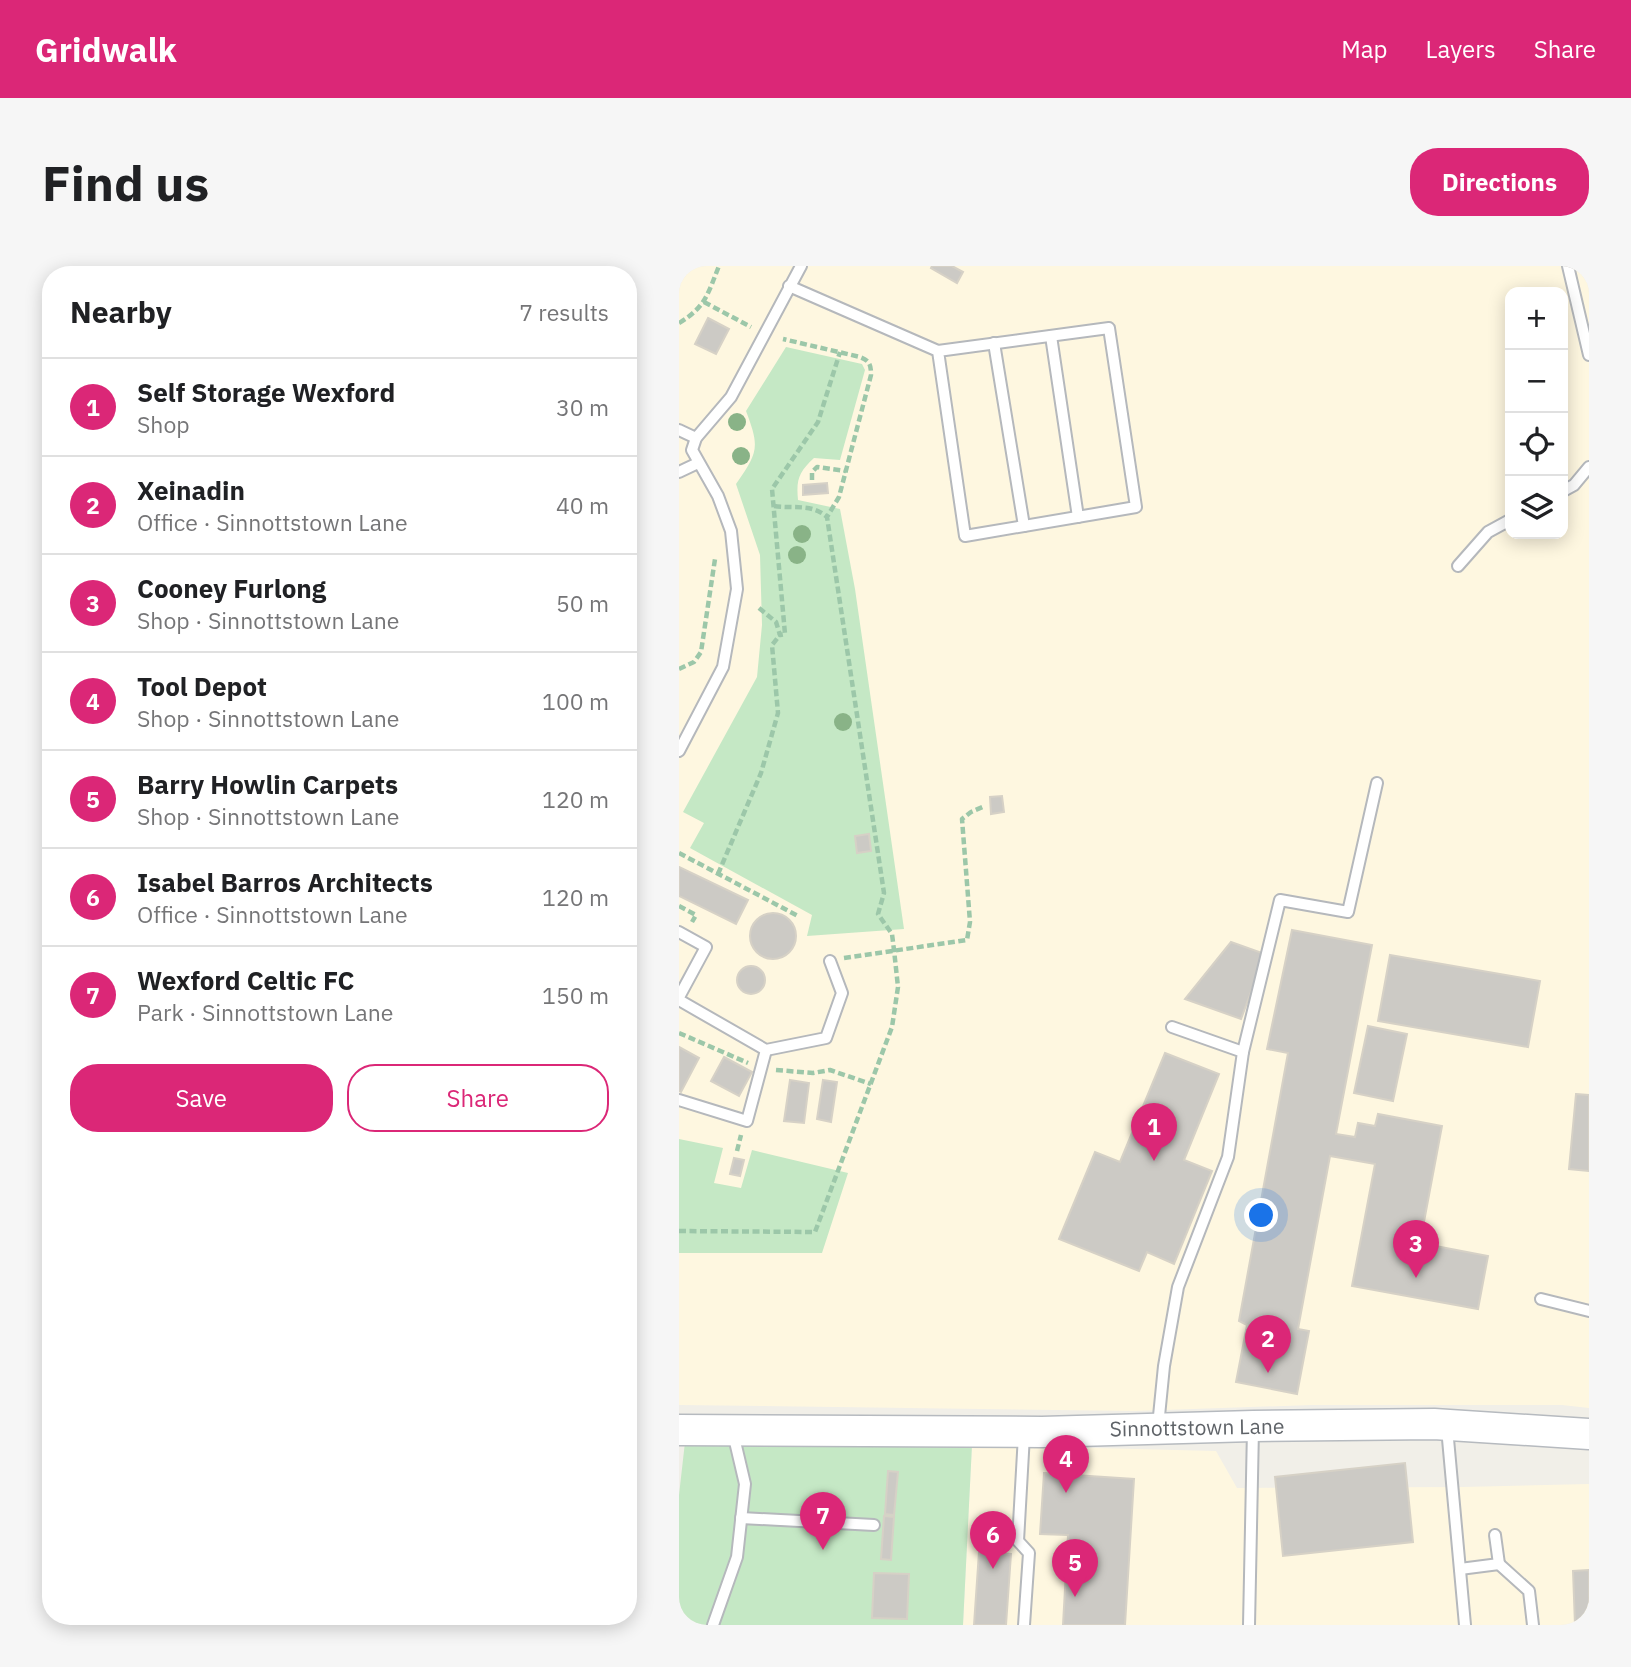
<!DOCTYPE html>
<html lang="en">
<head>
<meta charset="utf-8">
<style>
	body { margin:0; font-family:"IBM Plex Sans",sans-serif; background:#f6f6f6; color:#202124 }
	.controls { position:absolute; right:21px; top:21px; display:grid; overflow:hidden; border-radius:14px; box-shadow:0 4px 18px #0003 }
	.controls button { width:63px; height:63px; display:grid; place-items:center; padding:0; border:0; border-bottom:2px solid #e0e0e0; background:#fff; color:#202124; font:35px sans-serif }
	.you { position:absolute; left:583px; top:950px; width:24px; height:24px; margin:-18px; border:5px solid #fff; border-radius:50%; background:#1a73e8; box-shadow:0 0 0 10px #1a73e833 }
	.badge { display:grid; place-items:center; width:46px; height:46px; border-radius:50%; background:#db2777; color:#fff; font-size:23px; font-weight:700 }
	.pin { position:absolute; translate:-50% -58px; filter:drop-shadow(0 2px 4px #0008) }
	.pin::after { content:''; position:absolute; top:37px; width:24px; height:21px; background:inherit; clip-path:polygon(0 0,100% 0,50% 100%) }
	.list { margin:0; padding:0; list-style:none }
	h2 { display:flex; justify-content:space-between; align-items:center; height:91px; margin:0; padding:0 28px; font-size:30px }
	h2 small { font-size:23px; font-weight:400; color:#757577 }
	.list li { display:grid; grid-template-columns:46px 1fr auto; gap:21px; align-items:center; box-sizing:border-box; height:98px; padding:0 28px; border-top:2px solid #e0e0e0 }
	.list b { display:block; font-size:26px; white-space:nowrap }
	.list p { margin:0; font-size:23px; white-space:nowrap; color:#757577 }
	.list em { font-size:23px; font-style:normal; color:#757577 }
	.actions { display:flex; gap:14px; padding:21px 28px }
	.actions a { flex:1; padding:16px 0; border:2px solid #db2777; border-radius:28px; text-align:center; font-size:24px; color:#db2777 }
	.actions .main { background:#db2777; color:#fff }
	.icon { flex:none; width:38px; height:38px; fill:none; stroke:currentColor; stroke-width:2; stroke-linecap:round; stroke-linejoin:round }
	.map { position:relative; flex:none; width:910px; height:1359px; overflow:hidden; border-radius:28px }
	header { display:flex; align-items:center; gap:42px; box-sizing:border-box; height:98px; padding:0 35px; background:#db2777; color:#fff }
	header strong { font-size:33px }
	nav { display:flex; gap:38px; margin-inline-start:auto; font-size:24px }
	.intro { display:flex; align-items:center; justify-content:space-between; box-sizing:border-box; height:168px; padding:0 42px }
	h1 { margin:0; font-size:49px }
	.button { padding:18px 32px; border-radius:28px; background:#db2777; color:#fff; font-size:24px; font-weight:700 }
	main { display:flex; gap:42px; padding:0 42px }
	aside { flex:1; background:#fff; border-radius:28px; box-shadow:0 4px 18px #0003 }
	.map>svg:first-child { display:block }
</style>
</head>
<body>
<header>
<strong>Gridwalk</strong>
<nav><a>Map</a><a>Layers</a><a>Share</a></nav>
</header>
<div class="intro"><h1>Find us</h1><a class="button">Directions</a></div>
<main>
<aside>
<h2>Nearby<small>7 results</small></h2>
<ul class="list">
<li><span class="badge">1</span><div><b>Self Storage Wexford</b><p>Shop</p></div><em>30 m</em></li>
<li><span class="badge">2</span><div><b>Xeinadin</b><p>Office · Sinnottstown Lane</p></div><em>40 m</em></li>
<li><span class="badge">3</span><div><b>Cooney Furlong</b><p>Shop · Sinnottstown Lane</p></div><em>50 m</em></li>
<li><span class="badge">4</span><div><b>Tool Depot</b><p>Shop · Sinnottstown Lane</p></div><em>100 m</em></li>
<li><span class="badge">5</span><div><b>Barry Howlin Carpets</b><p>Shop · Sinnottstown Lane</p></div><em>120 m</em></li>
<li><span class="badge">6</span><div><b>Isabel Barros Architects</b><p>Office · Sinnottstown Lane</p></div><em>120 m</em></li>
<li><span class="badge">7</span><div><b>Wexford Celtic FC</b><p>Park · Sinnottstown Lane</p></div><em>150 m</em></li>
</ul>
<div class="actions"><a class="main">Save</a><a>Share</a></div>
</aside>
<div class="map">
<svg width="910" height="1359" viewBox="0 0 910 1359">
	<rect width="100%" height="100%" fill="#f1efe8"/>
	<g fill="#fef7e0" fill-rule="evenodd">
		<path d="M0,0H910V1142L883,1139H633L456,1145L0,1139ZM831,26H884V268H831Z"/>
		<polygon points="293,1179 537,1185 558,1222 783,1221 910,1218 910,1359 284,1359"/>
	</g>
	<g fill="#c5e8c5">
		<path d="M107,81L183,98L186,104L161,194L135,192C120,206 117,213 119,234L161,243L176,323L225,663L128,670L133,649L11,582L25,557L4,546L78,411L83,359L81,289L57,218C79,186 81,182 67,145Z"/>
		<polygon points="0,873 44,882 35,917 62,922 73,884 169,907 143,987 0,987"/>
		<polygon points="6,1176 293,1179 284,1359 0,1359 3,1356 0,1340 0,1229"/>
	</g>
	<g fill="#cccac5" stroke="#d6d1c6" stroke-width="2">
		<polygon points="253,0 273,0 284,6 278,17 252,2"/>
		<polygon points="29,52 50,63 37,88 16,78"/>
		<polygon points="148,217 149,227 124,229 124,219"/>
		<polygon points="323,530 325,546 312,548 311,531"/>
		<polygon points="190,568 192,585 178,587 176,570"/>
		<polygon points="0,601 69,634 57,658 0,630"/>
		<circle cx="94" cy="670" r="23"/>
		<polygon points="613,664 693,679 657,868 676,871 679,857 696,860 699,848 763,860 741,977 809,990 799,1043 673,1020 696,898 651,890 619,1063 630,1065 618,1128 557,1116 568,1059 560,1055 609,787 588,783"/>
		<polygon points="552,676 586,688 562,753 506,733"/>
		<polygon points="711,689 861,715 849,781 699,755"/>
		<circle cx="72" cy="714" r="14"/>
		<polygon points="689,760 728,768 714,835 675,827"/>
		<polygon points="0,781 20,792 2,826 0,825"/>
		<polygon points="486,787 540,808 505,894 533,905 495,998 468,986 460,1005 380,973 416,886 441,896"/>
		<polygon points="45,791 73,806 60,830 32,815"/>
		<polygon points="111,814 130,817 125,857 105,855"/>
		<polygon points="144,814 158,816 152,856 138,853"/>
		<polygon points="897,828 910,829 910,905 890,903"/>
		<polygon points="55,892 65,894 61,910 51,908"/>
		<polygon points="726,1197 734,1276 604,1290 596,1211"/>
		<polygon points="209,1205 219,1206 215,1249 206,1248"/>
		<polygon points="365,1207 455,1213 446,1359 384,1359 389,1269 361,1268"/>
		<polygon points="205,1250 215,1251 212,1294 202,1293"/>
		<polygon points="300,1286 332,1288 327,1359 295,1359"/>
		<polygon points="910,1304 910,1359 896,1359 894,1305"/>
		<polygon points="195,1307 230,1308 228,1353 193,1352"/>
	</g>
	<g fill="none" stroke-linecap="round" stroke-linejoin="round">
		<defs>
			<g id="lane">
				<polyline points="889,0 910,89"/>
				<polyline points="110,20 259,85 430,62 457,241 286,270 259,85"/>
				<polyline points="372,70 399,251"/>
				<polyline points="315,77 345,260"/>
				<polyline points="0,164 17,172"/>
				<polyline points="0,206 19,197"/>
				<polyline points="884,225 895,219 910,201"/>
				<polyline points="779,300 809,266 831,254"/>
				<polyline points="0,485 44,401 58,323 52,265 39,230 13,184 17,172 52,131 122,0"/>
				<polyline points="0,666 27,681 0,731"/>
				<polyline points="0,734 87,784 147,772 163,727 151,695"/>
				<polyline points="564,786 601,634 669,646 698,517"/>
				<polyline points="0,834 68,855 87,784"/>
				<polyline points="862,1033 910,1045"/>
				<polyline points="479,1160 485,1100 499,1021 549,891 564,786 493,761"/>
				<polyline points="768,1162 786,1359"/>
				<polyline points="62,1252 195,1259"/>
				<polyline points="820,1298 850,1325 854,1359"/>
				<polyline points="781,1303 820,1298 816,1269"/>
				<polyline points="34,1359 58,1291 66,1218 54,1167"/>
				<polyline points="345,1359 350,1287 339,1275 345,1169"/>
				<polyline points="570,1359 574,1163"/>
			</g>
			<polyline id="secondary" points="0,1164 363,1166 574,1160 755,1158 910,1168"/>
		</defs>
		<use href="#lane" stroke="#b5b8bc" stroke-width="14"/>
		<use href="#secondary" stroke="#b6babf" stroke-width="33"/>
		<g stroke="#9cc7a9" stroke-width="4.5" stroke-dasharray="7 3.5" stroke-linecap="butt">
			<polyline points="25,36 72,61"/>
			<path d="M0,57C27,41 29,27 40,0"/>
			<polyline points="133,214 133,206 138,201 167,205"/>
			<path d="M95,240C115,243 132,237 148,251"/>
			<polyline points="80,342 97,356 101,369 106,368 93,223 139,156 161,86"/>
			<polyline points="0,403 15,396 22,386 36,293"/>
			<polyline points="0,587 119,650"/>
			<polyline points="39,608 82,507 99,447 93,379 101,369"/>
			<polyline points="0,640 17,649 13,656"/>
			<polyline points="165,692 288,674 291,656 283,553 292,546 306,540"/>
			<polyline points="0,767 69,797"/>
			<polyline points="97,804 134,807 151,804 192,818"/>
			<polyline points="58,885 62,869"/>
			<path d="M0,965L136,966L213,761L219,721L215,684L213,668L199,648L205,627L148,251L160,231L192,109C192,99 191,95 181,91L104,73"/>
		</g>
		<use href="#lane" stroke="#fff" stroke-width="10"/>
		<use href="#secondary" stroke="#fff" stroke-width="30"/>
	</g>
	<g fill="#89b387">
		<circle cx="58" cy="156" r="9"/>
		<circle cx="62" cy="190" r="9"/>
		<circle cx="123" cy="268" r="9"/>
		<circle cx="118" cy="289" r="9"/>
		<circle cx="164" cy="456" r="9"/>
	</g>
	<g text-anchor="middle" stroke-width="5" stroke-linejoin="round" paint-order="stroke">
		<g font-size="21" fill="#5f6368" stroke="#fff">
			<text transform="translate(518 1162) rotate(-1)" y="7">Sinnottstown Lane</text>
		</g>
	</g>
</svg>
<div class="controls">
<button>+</button>
<button>−</button>
<button><svg class="icon" aria-label="locate" viewBox="0 0 24 24"><circle cx="12" cy="12" r="6"/><path d="M12 2v4M12 18v4M2 12h4M18 12h4"/></svg></button>
<button><svg class="icon" aria-label="layers" viewBox="0 0 24 24"><path d="M12 4l9 5-9 5-9-5zM3 14l9 5 9-5"/></svg></button>
</div>
<div class="you"></div>
<div class="pin badge" style="left:475px;top:895px">1</div>
<div class="pin badge" style="left:589px;top:1107px">2</div>
<div class="pin badge" style="left:737px;top:1012px">3</div>
<div class="pin badge" style="left:387px;top:1227px">4</div>
<div class="pin badge" style="left:396px;top:1331px">5</div>
<div class="pin badge" style="left:314px;top:1303px">6</div>
<div class="pin badge" style="left:144px;top:1284px">7</div>
</div>
</main>
</body>
</html>
